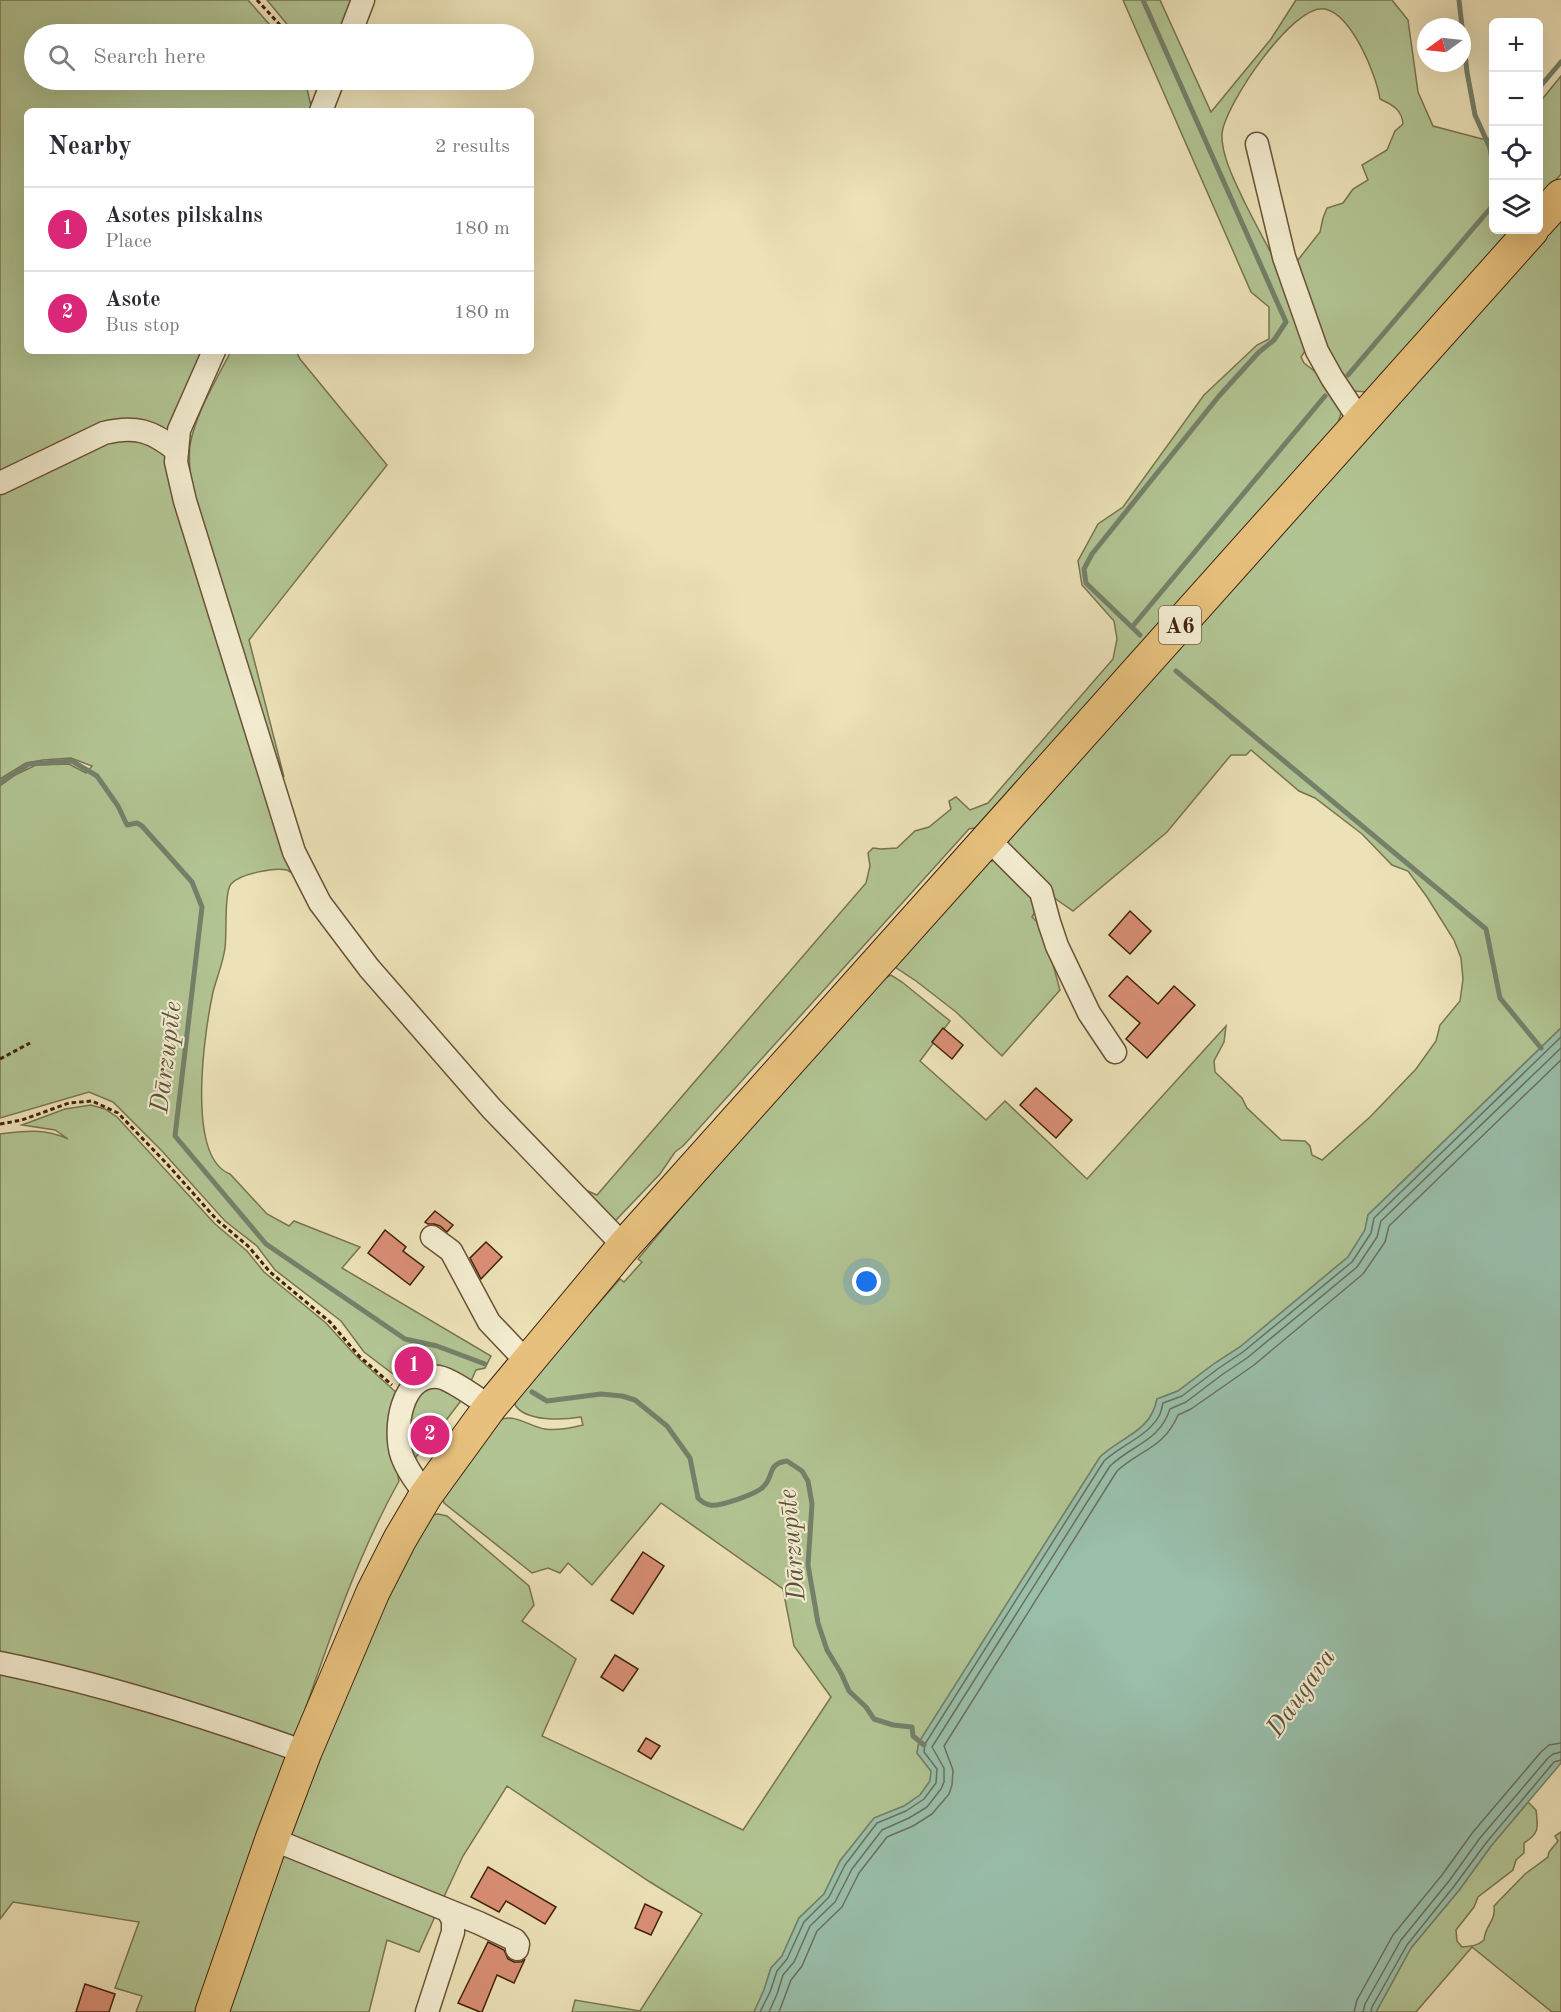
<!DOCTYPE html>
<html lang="en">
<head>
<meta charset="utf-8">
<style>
	body { margin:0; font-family:"Old Standard TT",serif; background:#f2f2f3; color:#2b2b33 }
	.controls { position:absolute; right:18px; top:18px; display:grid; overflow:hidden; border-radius:9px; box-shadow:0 6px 24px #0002 }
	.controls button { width:54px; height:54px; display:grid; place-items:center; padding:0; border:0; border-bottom:2px solid #e1e1e2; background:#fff; color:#2b2b33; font:30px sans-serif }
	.compass { position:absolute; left:1417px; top:18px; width:54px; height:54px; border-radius:50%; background:#fff; box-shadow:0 6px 24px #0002; rotate:255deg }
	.you { position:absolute; left:867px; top:1282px; width:21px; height:21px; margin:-15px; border:4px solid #fff; border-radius:50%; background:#1a73e8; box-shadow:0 0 0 9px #1a73e833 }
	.badge { display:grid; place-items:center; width:39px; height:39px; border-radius:50%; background:#db2777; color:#fff; font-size:20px; font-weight:700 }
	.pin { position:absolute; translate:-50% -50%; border:3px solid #fff; box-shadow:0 2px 6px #0006 }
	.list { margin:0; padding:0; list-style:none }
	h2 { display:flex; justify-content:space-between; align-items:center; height:78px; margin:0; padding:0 24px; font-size:26px }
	h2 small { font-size:20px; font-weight:400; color:#7c7c81 }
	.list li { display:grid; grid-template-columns:39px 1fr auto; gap:18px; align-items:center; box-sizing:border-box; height:84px; padding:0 24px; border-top:2px solid #e1e1e2 }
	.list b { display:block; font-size:22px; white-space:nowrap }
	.list p { margin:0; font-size:20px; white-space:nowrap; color:#7c7c81 }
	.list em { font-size:20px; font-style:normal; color:#7c7c81 }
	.icon { flex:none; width:33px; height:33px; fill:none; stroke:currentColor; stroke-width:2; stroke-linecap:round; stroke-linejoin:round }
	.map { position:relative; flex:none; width:1561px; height:2012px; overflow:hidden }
	.search { position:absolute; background:#fff; box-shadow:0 6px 24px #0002; left:24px; top:24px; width:510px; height:66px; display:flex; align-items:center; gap:15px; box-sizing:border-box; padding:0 21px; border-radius:33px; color:#7c7c81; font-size:22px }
	.panel { position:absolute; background:#fff; box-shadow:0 6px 24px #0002; left:24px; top:108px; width:510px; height:246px; border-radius:9px }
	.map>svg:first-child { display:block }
</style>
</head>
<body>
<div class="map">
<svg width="1561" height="2012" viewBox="0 0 1561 2012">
	<rect width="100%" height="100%" fill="#ece1b7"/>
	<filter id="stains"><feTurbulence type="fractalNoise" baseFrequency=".00333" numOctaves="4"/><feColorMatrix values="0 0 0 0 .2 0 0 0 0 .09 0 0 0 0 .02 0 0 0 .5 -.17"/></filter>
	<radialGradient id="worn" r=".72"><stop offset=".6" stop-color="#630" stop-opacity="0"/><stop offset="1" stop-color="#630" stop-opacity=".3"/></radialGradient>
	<g fill="#b2c493" stroke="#79744f" stroke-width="1.5">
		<path d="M0,0H248L278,34H34V80H305L311,106L309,111H27V351H205L172,430L298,878C294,875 292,872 287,870C275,867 239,874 231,884C224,893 227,934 225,948C223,963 217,977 213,992C205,1029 185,1157 230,1174L267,1214L289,1226L294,1221L360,1247L342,1268L491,1356L485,1368L476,1370L471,1381L405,1383L364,1352L341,1321L275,1270L257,1246L225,1221L162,1151L113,1102L89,1092L0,1118V786L15,775L36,765L69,764L86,773L92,766L71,758L43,760L26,763L0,779Z"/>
		<polygon points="267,0 357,0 344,34 295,34"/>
		<path d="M1123,0H1160L1211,112L1271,39L1296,0H1392L1408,20L1418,92L1433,126L1486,140L1493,136L1494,230H1513L1368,392L1352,391L1336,374L1294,265L1320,232L1323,218L1327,208L1343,203L1353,189L1368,180L1362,165L1387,150L1395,131L1403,124C1402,110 1393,105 1380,99C1376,74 1352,15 1325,9C1294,2 1224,106 1222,134C1221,156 1236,184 1245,203C1261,236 1283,272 1296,306C1301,320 1302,336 1305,351L1301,357L1304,363L1325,379L1336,395L1341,413L1337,427L985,826L969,829L683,1146L675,1152L660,1174L616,1220L606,1216L581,1188L597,1195L866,883L870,866L868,853L873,848L881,849L897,848L915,831L929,827L951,809L949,801L956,797L970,810L988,803L1113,659L1117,639L1114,621L1082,585L1078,561L1098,524L1123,507L1204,395L1257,345L1269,339V307L1251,292Z"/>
		<polygon points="1561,76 1561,174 1539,200 1539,103"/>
		<path d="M1561,217V1028L1368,1215L1365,1230L1348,1257L1240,1347L1215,1363L1178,1391L1157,1399C1151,1432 1122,1436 1100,1457L919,1742L917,1753L931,1771L930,1781L920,1795L904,1806L874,1818L840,1861L824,1894L799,1918L782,1956L771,1968L764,1990L754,2012H572L575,2000L640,2011L702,1914L650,1882L507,1786L463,1856L441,1903L287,1841L311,1773L402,1564L431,1515L438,1514L447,1516L529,1586L534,1605L522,1621L576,1659L542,1736L743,1830L831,1697L794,1646L783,1589L661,1503L592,1585L568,1563L560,1573L548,1568L532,1573L444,1503L443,1499L500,1420C515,1413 530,1427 545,1429C558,1431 571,1428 583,1425L581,1417C563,1420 526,1422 515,1405L517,1398L578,1323L590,1313L620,1279L624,1282L642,1262L638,1259L707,1176L882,980L891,975L902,982L950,1021L920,1061L986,1120L1005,1101L1087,1179L1226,1026L1224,1042L1214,1061L1215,1072L1242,1098L1247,1108L1281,1140L1305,1141L1310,1146L1312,1155L1322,1160L1370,1117L1416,1069L1436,1041L1440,1025L1460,1001L1463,979L1461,958L1454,940L1427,897L1408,871L1392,865L1362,834L1315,798L1299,791L1251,750L1246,755H1231L1167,832L1073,911L1053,897L1006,847L1009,840Z"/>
		<path d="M231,351H296L300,359L387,465L249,640L284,777L267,731L192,487C190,473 188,459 190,445C196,412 216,381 231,351Z"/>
		<polygon points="995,860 1004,862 1038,907 1032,917 1043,928 1060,990 1002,1056 956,1012 916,981 895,967 989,862"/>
		<path d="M91,1105L105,1109L117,1117L215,1224L247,1251L264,1272L326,1323L356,1356L399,1395L395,1460L399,1481C355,1560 327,1647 297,1733L293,1738L0,1652V1134C25,1131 44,1128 68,1139L55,1130L22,1125L65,1109Z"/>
		<polygon points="435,1382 460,1397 460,1402 441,1427 435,1423 419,1443 424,1448 415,1458 413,1458 405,1442 414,1398"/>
		<polygon points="0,1666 51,1677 285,1756 286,1765 198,2012 136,2012 142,1996 115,1988 139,1922 13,1902 0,1919"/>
		<path d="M1528,1802L1536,1810C1538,1827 1540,1833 1524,1843V1853L1516,1860L1513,1870L1478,1897L1474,1907L1456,1930L1457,1941L1462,1947C1472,1946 1477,1946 1484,1940C1485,1925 1496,1922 1494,1906L1525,1874L1548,1857L1549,1852L1558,1841L1555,1836L1561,1832V2012H1552L1472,1947L1416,2012H1376L1411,1948L1460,1889L1491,1846Z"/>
		<polygon points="283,1854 437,1912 419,1952 387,1940 369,2012 226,2012"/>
	</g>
	<path fill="#99beaa" stroke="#75806a" stroke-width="1.5" d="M1561,1028V1763L1491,1846L1460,1889L1411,1948L1376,2012H754L764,1990L771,1968L782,1956L799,1918L824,1894L840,1861L874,1818L904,1806L920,1795L930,1781L931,1771L917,1753L919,1742L1100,1457C1122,1436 1151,1432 1157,1399L1178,1391L1215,1363L1240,1347L1348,1257L1365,1230L1368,1215Z"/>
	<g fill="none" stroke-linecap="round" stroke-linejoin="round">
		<g stroke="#6c705a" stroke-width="1.5">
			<path d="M760,2012L770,1992L777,1971L787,1959L804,1922L829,1897L845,1865L877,1823L906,1811L924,1799L936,1783L937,1769L924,1752L925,1744L1104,1461C1121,1445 1147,1437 1159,1416C1161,1413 1162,1407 1163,1403L1182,1396L1219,1368L1243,1352L1352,1262L1371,1233L1374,1218L1561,1037"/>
			<path d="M769,2012L777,1994L783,1975L794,1962L810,1926L835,1902L852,1869L882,1830L909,1818L927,1807L941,1789L944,1782V1768L932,1747L1110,1466C1133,1444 1159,1442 1170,1409L1186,1402L1223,1374L1247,1358L1357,1267L1377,1237L1381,1221L1561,1048"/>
			<path d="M779,2012L791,1980L802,1966L817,1931L842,1907L859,1873L887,1837L913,1826L932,1814L949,1794L952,1785L953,1770L944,1746L1117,1471C1140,1450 1164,1448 1178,1415L1191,1409L1254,1365L1363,1274L1385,1242L1389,1226L1561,1060"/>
			<polyline points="1354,2012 1357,2000 1393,1935 1442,1875 1473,1832 1541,1752 1549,1745 1561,1743"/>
			<polyline points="1363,2012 1365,2004 1401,1940 1449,1881 1480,1838 1548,1758 1553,1754 1561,1752"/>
			<polyline points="1371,2012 1372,2007 1407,1945 1455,1885 1486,1843 1554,1762 1561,1760"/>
		</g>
		<g stroke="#75806a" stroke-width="5">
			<polyline points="1459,0 1467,72 1475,115 1490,148"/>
			<polyline points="1538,89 1561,62"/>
			<polyline points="1494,146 1490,148 1494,172"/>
			<polyline points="1348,375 1494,204"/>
			<polyline points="1132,627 1325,396"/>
			<polyline points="1140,635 1086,583 1084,569 1092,554 1219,396 1259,352 1274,340 1286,322 1143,0"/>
			<polyline points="1176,671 1486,929 1500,998 1541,1048"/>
			<polyline points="0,783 29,764 72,761 97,776 118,806 127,825 137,823 142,826 192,882 202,907 175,1136 266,1244 405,1339 437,1346 485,1364"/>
			<path d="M532,1392L547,1401L601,1394L622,1396L635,1400L667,1426L690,1458L698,1498C701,1501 705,1504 710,1505C719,1507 757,1494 763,1487C775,1476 766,1464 787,1461L802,1471L808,1481L812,1504L808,1565L818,1623L827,1650L841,1673L849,1691L866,1707L874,1719L893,1725L912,1727L913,1736L924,1745"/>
		</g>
	</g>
	<g fill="#d98f75" stroke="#40230b" stroke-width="1.5">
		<polygon points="1130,911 1151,931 1130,954 1109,935"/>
		<polygon points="1127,976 1158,1004 1174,986 1195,1005 1147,1058 1126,1039 1140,1023 1109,996"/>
		<polygon points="943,1028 963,1045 952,1059 932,1042"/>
		<polygon points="1036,1088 1072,1120 1056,1138 1020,1105"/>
		<polygon points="435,1211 453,1225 447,1232 440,1226 434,1224 428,1224 425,1222"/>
		<polygon points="385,1230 406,1247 403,1251 424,1267 410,1285 368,1253"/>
		<polygon points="486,1242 502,1257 481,1279 470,1258"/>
		<polygon points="643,1552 664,1566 633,1614 611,1600"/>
		<polygon points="615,1655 638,1669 623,1691 601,1677"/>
		<polygon points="646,1738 660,1746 651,1759 638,1751"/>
		<polygon points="488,1867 556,1907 545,1924 506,1901 499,1912 471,1897"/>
		<polygon points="645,1904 662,1912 651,1935 635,1928"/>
		<polygon points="488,1942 504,1950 508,1959 514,1962 521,1962 525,1959 514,1983 497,1975 482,2012 480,2012 458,2003"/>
		<polygon points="85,1984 115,1994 109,2012 76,2012"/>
	</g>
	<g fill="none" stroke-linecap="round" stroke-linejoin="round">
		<defs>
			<g id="minor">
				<polyline points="350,34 363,0"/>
				<polyline points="321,111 333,80"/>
				<polyline points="1257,144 1284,257 1317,351 1332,378 1361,422"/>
				<polyline points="214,351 179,430 176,462 185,501 294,852 320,903 369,968 492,1109 624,1246"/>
				<path d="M0,483L104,433C135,425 153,431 177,451"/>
				<polyline points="988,839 1041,892 1049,922 1057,946 1089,1013 1115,1052"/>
				<polyline points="432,1237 451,1251 489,1322 526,1361"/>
				<path d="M426,1495C417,1483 407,1470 402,1456C393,1430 401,1372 439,1377C450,1379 479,1399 490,1407"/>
				<path d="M0,1663C104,1684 206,1717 305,1752"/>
				<polyline points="272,1839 479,1923 515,1940 518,1944 517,1949"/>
				<polyline points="427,2012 453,1932 453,1920 448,1911"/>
			</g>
			<g id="highway">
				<polyline points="1538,222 1561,196"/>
				<polyline points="212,2012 272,1839 305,1752 373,1592 400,1539 426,1495 490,1407 624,1246 1532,230"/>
			</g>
		</defs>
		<use href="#minor" stroke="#6b5236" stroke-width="25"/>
		<use href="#highway" stroke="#40230b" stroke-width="35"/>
		<g stroke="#40230b" stroke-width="3" stroke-dasharray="4.5 3" stroke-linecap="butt">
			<polyline points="257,0 280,25 286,34"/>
			<polyline points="0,1059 30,1043"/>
			<polyline points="0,1124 22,1120 69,1103 92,1101 118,1113 168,1165 217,1220 248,1246 270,1272 330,1322 359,1356 392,1385"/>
		</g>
		<use href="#minor" stroke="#f3ecd0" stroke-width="22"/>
		<use href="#highway" stroke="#e6c07c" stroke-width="33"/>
	</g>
	<g text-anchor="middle" stroke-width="4.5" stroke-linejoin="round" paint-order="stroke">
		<rect fill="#f3ecd0" stroke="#765f46" stroke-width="1.5" x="1159" y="606" width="42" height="38" rx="4.5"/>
		<g font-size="22" font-weight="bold" fill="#40230b">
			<text x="1180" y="633">A6</text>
		</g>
		<g font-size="26" font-style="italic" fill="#5b523b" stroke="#f3ecd0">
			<text transform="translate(165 1057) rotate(-83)" y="9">Dārzupīte</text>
			<text transform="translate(791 1545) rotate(-95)" y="9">Dārzupīte</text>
			<text transform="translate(1300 1692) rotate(-55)" y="9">Daugava</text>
		</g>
	</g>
	<rect width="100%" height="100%" filter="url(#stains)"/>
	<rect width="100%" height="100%" fill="url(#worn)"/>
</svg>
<div class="controls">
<button>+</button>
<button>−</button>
<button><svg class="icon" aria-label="locate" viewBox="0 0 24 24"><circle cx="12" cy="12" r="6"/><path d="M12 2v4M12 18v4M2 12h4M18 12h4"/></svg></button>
<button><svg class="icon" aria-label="layers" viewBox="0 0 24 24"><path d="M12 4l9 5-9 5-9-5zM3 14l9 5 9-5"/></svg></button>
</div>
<svg class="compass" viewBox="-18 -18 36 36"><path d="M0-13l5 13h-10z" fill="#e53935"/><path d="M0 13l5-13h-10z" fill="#7c7c81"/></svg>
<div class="you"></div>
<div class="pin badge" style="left:414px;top:1366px">1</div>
<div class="pin badge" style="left:430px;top:1435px">2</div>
<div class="search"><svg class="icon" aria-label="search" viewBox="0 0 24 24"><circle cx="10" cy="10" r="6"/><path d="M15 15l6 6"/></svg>Search here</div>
<section class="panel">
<h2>Nearby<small>2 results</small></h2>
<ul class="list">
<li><span class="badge">1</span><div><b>Asotes pilskalns</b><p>Place</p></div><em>180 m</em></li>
<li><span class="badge">2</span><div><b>Asote</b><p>Bus stop</p></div><em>180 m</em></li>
</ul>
</section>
</div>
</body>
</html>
